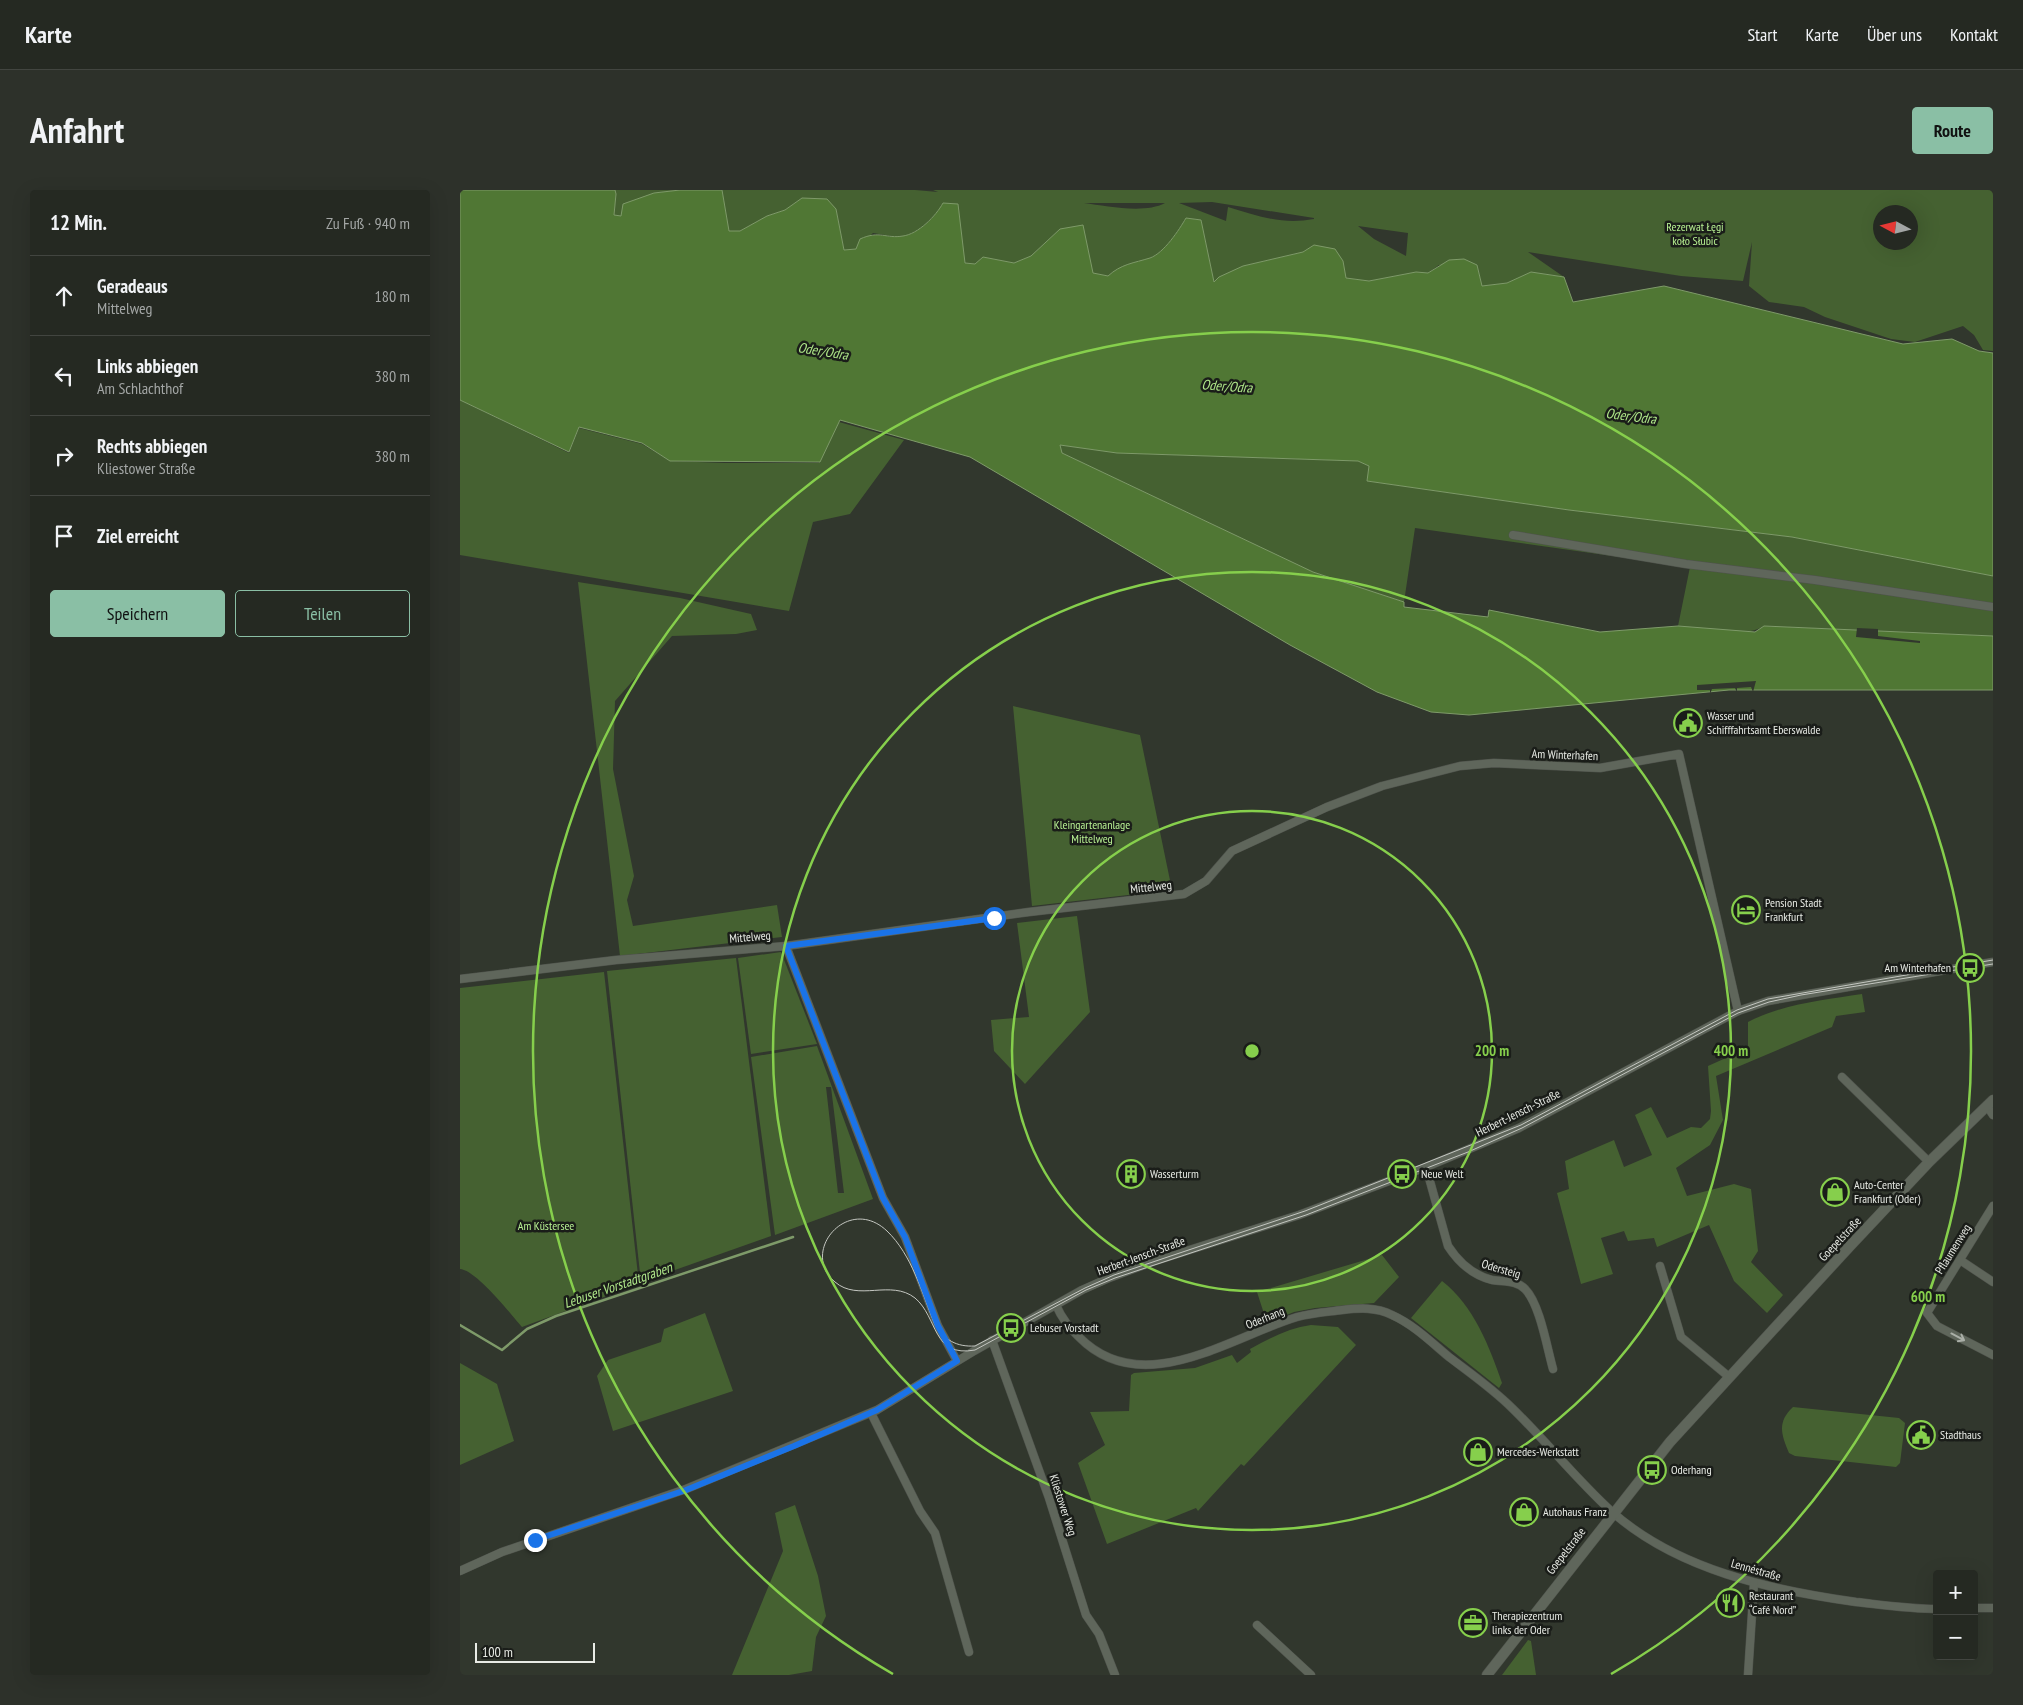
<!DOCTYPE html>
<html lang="de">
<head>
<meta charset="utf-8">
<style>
	body { margin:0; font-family:"PT Sans Narrow",sans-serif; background:#2d312a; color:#f1f3f6 }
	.controls { position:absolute; right:15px; bottom:15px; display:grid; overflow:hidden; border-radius:5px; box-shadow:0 5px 20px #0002 }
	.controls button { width:45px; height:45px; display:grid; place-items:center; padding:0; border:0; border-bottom:1px solid #424540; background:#252922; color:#f1f3f6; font:25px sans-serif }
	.compass { position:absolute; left:1413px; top:15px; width:45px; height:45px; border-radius:50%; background:#252922; box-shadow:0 5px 20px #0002; rotate:277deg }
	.scale { position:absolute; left:15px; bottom:12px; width:120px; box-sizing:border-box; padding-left:5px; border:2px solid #e8ebe5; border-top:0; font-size:14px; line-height:18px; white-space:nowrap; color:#e8ebe5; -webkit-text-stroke:4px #1a1d19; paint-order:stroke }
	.stop { position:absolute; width:15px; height:15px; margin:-11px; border:4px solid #1a73e8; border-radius:50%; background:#fff }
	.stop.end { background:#1a73e8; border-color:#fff; box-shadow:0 1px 5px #0008 }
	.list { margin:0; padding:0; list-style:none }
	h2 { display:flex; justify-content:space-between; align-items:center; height:65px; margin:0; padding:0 20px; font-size:21px }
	h2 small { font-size:16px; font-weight:400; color:#a3a6a5 }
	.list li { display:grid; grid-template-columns:32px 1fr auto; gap:15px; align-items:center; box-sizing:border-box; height:80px; padding:0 20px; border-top:1px solid #424540 }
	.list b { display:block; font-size:19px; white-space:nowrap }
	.list p { margin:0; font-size:16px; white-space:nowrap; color:#a3a6a5 }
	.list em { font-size:16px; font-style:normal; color:#a3a6a5 }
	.actions { display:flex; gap:10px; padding:15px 20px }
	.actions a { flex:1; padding:11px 0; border:1px solid #8abfa5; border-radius:5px; text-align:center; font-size:18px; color:#8abfa5 }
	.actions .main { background:#8abfa5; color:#111 }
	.icon { flex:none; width:28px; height:28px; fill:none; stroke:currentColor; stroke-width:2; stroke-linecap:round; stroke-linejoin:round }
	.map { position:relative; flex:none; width:1533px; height:1485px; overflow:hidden; border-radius:5px }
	header { display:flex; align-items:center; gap:30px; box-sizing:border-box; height:70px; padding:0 25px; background:#252922; border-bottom:1px solid #424540 }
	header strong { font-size:24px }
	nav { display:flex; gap:28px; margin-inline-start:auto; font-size:18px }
	.intro { display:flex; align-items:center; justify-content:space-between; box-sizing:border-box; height:120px; padding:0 30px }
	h1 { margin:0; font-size:35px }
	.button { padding:12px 22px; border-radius:5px; background:#8abfa5; color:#111; font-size:18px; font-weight:700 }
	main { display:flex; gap:30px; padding:0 30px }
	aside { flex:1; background:#252922; border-radius:5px; box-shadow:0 5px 20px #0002 }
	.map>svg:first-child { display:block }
</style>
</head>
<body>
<header>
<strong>Karte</strong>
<nav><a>Start</a><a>Karte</a><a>Über uns</a><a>Kontakt</a></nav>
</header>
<div class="intro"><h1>Anfahrt</h1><a class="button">Route</a></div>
<main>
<aside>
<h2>12 Min.<small>Zu Fuß · 940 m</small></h2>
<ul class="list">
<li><svg class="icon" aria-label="ahead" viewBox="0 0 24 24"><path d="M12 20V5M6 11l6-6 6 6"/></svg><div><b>Geradeaus</b><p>Mittelweg</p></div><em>180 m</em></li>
<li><svg class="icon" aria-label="left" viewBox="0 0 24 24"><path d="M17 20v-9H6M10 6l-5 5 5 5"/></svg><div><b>Links abbiegen</b><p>Am Schlachthof</p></div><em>380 m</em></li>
<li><svg class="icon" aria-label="right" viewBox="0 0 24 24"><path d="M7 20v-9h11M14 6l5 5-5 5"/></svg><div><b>Rechts abbiegen</b><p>Kliestower Straße</p></div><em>380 m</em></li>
<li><svg class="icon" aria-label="arrive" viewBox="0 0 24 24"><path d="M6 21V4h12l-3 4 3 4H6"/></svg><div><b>Ziel erreicht</b></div></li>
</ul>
<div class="actions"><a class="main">Speichern</a><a>Teilen</a></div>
</aside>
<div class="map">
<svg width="1533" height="1485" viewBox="0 0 1533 1485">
	<rect width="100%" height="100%" fill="#31372d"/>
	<g fill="#456131" fill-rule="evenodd">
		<polygon points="155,0 220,0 194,3 161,26 154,26 156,4"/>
		<path d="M262,0H455L478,2L473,0H1533V161L1523,160L1514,145L1503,136L1455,152L1431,149L1365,127L1344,117L1309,112L1289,96L1292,52L1283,91L1221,86L1068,62L1104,87L1071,82L1047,93L1022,96L1017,75H979L968,83L956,82L909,91L885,88L883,71L854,55L843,62L783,76L754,93L741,30L726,28C719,40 704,63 690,68C674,74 661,74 648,86L633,84L600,39L571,66L554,73L523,67L515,74L505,73L483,13C476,26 459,42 444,46C435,48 422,44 413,43L396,59L384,60L376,19L342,8L325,20L307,26L280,41H268ZM752,12L854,28V29C822,35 798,26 768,17L766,31L719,13ZM624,13H705C685,24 646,16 624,13ZM1420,22H1450V52H1420ZM898,36L948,43L946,66L914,49Z"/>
		<polygon points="0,210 109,263 119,238 182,254 210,271 265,273 359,273 379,232 444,250 390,324 353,332 329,421 0,365"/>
		<path d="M600,255L657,263L898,271L909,276L907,291L1109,320L1332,347L1533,386V446L1304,436C1284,449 1242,439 1218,436L1230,377L955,338L944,412L853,382L602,263Z"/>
		<polygon points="118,392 220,408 291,424 297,440 276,444 212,446 155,511 153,579 174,686 167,710 173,736 317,715 322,747 160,766"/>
		<polygon points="553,516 680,545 712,700 572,716"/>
		<polygon points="617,726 630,822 565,894 534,861 531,830 569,827 557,733"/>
		<polygon points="321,762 357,854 291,864 278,768"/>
		<polygon points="276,768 311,1046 181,1092 147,781"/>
		<path d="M144,782L179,1094L62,1137C50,1123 16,1080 0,1079V798Z"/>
		<path d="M1402,804L1405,822L1376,826L1372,837L1256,886L1263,930L1250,955L1216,978L1227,1006L1274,994L1291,999L1298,1061L1291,1072L1323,1105L1307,1123L1274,1091L1249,1035L1197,1057L1194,1048L1168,1051L1164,1041L1141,1048L1153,1084L1121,1094L1097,1003L1109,999L1105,971L1154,950L1164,977L1192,965L1175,925L1191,917L1207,948L1231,937L1241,938L1250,929L1251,921L1248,876L1288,858V832C1323,814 1363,810 1402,804Z"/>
		<path d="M357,856L413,1009L315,1045L291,867ZM366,897H371L384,1003H378Z"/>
		<polygon points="922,1065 939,1087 914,1113 855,1118 834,1122 807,1133 797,1102"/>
		<path d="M982,1091C1014,1116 1029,1156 1042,1193L1039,1198L951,1128Z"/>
		<polygon points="245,1123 273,1201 153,1241 137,1186 148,1170 201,1152 204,1139"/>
		<path d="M851,1135L878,1137L896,1155L784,1276L781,1274L738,1321L736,1318L647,1354L618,1273L645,1255L630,1222L669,1221L671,1185L674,1183L735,1178L772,1165L777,1173L791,1162L790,1159C810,1148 829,1138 851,1135Z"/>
		<polygon points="0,1173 37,1194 54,1251 0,1275"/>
		<path d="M1333,1217L1439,1228L1445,1233L1440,1273L1436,1277L1335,1266L1329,1263C1321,1244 1317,1232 1333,1217Z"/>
		<polygon points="335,1315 358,1386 366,1426 356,1447 352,1481 329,1485 272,1485 323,1361 315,1323"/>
		<polygon points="1068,1450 1071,1451 1076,1485 1042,1485"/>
	</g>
	<path fill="#507734" stroke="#7e9a69" d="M0,0H155L156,4L154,25L161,26L163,14L194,3L220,0H262L269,41H280L307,26L325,20L342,8L367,9L376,19L384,60L396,59L400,49C420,40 426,49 443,46C458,44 476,26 483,13L498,14L505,73L515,74L523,67L554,73L571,66L600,39L623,35L633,83L648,86C661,74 674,73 690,68C704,63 719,40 726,28L741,30L754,92L759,87L783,76L843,62L854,55L875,59L883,71L886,88L909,91L956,82L968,83L989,70L1004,69L1017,75L1022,96L1047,93L1071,82L1104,87L1113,112L1204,96L1443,154L1492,149L1519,161L1533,163V386L1332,347L1109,320L907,291L909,276L898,271L657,263L600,255L602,263L853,382L944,412V417L1028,427L1029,420L1140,442L1218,436L1295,442L1304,436L1533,446V500H1269L1009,525L971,522L917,502L830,455L510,267L380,230L360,272L210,271L182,253L119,237L109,262L0,210Z"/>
	<g fill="#31372d">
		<polygon points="1397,438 1418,439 1418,446 1460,451 1460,453 1396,447"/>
		<polygon points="1296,491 1293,502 1291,497 1277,498 1277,502 1275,498 1252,499 1250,504 1250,500 1237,500 1237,495"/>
	</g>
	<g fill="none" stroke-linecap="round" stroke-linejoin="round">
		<polyline stroke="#7e9a69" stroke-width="2.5" points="0,1135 42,1160 67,1139 96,1126 333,1047"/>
		<defs>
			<g id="minor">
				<polyline points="1053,345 1226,374 1355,390 1533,417"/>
				<polyline points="326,756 423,1008 445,1047 478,1136 497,1171"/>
				<polyline points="0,789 156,770 326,756 569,722 724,704 746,691 772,661 867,617 922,596 1000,576 1034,573 1140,578 1219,564 1278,821"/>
				<polyline points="1382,887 1469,972"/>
				<polyline points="1527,916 1533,925"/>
				<path d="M966,977L988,1056C999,1073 1012,1085 1032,1090C1043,1092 1057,1090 1065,1099C1080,1114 1087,1158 1093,1179"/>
				<polyline points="1533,1016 1467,1123 1477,1136 1533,1165"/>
				<polyline points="1500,1070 1533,1092"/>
				<polyline points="1200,1076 1221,1147 1268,1186"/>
				<path d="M596,1115C602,1129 609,1137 619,1147C682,1211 770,1147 837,1127C852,1123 867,1122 882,1120C900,1118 916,1117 932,1125C954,1135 971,1152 989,1167C1010,1183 1033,1199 1052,1218C1086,1251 1116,1289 1151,1321C1217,1380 1311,1400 1396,1412C1423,1415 1450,1419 1477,1419"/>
				<polyline points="532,1150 589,1308 626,1425 639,1444 655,1485"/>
				<polyline points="411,1223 460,1321 475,1343 509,1462"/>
				<polyline points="0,1381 42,1362 226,1299 417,1220 514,1161 622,1100 649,1088 692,1072 839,1025 966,977 1059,938 1278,821 1308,811 1533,772"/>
				<polyline points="1514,1418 1533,1418"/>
				<polyline points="797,1435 851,1485"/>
				<polyline points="1288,1485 1294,1393"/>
			</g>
			<polyline id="tertiary" points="1027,1485 1210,1252 1390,1056 1469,972 1533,910"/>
		</defs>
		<use href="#minor" stroke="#4f534c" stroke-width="9"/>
		<use href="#tertiary" stroke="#4f534c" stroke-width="11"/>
		<use href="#minor" stroke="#5f665b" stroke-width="8"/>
		<use href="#tertiary" stroke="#5f665b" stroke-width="10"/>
		<path stroke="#c4c7c1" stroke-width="1" d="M1533,770L1308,809L1277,820L1061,935L845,1021L654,1085L625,1098L515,1156C496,1157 485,1150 475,1135C462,1103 452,1065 427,1041C388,1004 339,1062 375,1092C398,1112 431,1089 455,1108C478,1127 472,1168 515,1160L626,1100L655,1088L846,1025L1008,962L1062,938L1278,823L1309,812L1341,805L1533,774"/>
	</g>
	<defs><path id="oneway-shaft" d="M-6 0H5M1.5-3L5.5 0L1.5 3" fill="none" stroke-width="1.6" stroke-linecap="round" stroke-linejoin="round" transform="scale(1.25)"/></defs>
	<use stroke="#aaafa7" href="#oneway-shaft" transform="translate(1498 1147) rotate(28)"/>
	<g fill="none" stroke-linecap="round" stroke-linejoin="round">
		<polyline stroke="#1a73e8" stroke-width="6" points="75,1350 226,1300 334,1256 417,1220 497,1171 478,1136 445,1047 423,1008 326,756 534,728"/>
	</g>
	<g fill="none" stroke="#86cf4c" stroke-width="2.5">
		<circle cx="792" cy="861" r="240"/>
		<circle cx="792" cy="861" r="479"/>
		<path d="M433 1484A719 719 0 1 1 1151 1484"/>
	</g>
	<defs>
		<symbol id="civic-ring" viewBox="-11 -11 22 22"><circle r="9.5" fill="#1a1d19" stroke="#86cf4c" stroke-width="1.5"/><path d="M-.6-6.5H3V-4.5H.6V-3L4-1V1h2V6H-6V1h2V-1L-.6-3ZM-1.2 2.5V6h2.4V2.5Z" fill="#86cf4c"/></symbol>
		<symbol id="hotel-ring" viewBox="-11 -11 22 22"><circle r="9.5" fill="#1a1d19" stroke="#86cf4c" stroke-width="1.5"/><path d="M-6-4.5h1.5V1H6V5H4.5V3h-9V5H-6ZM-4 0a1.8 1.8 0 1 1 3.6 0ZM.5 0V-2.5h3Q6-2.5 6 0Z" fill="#86cf4c"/></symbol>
		<symbol id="bus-ring" viewBox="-11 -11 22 22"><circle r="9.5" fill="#1a1d19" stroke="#86cf4c" stroke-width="1.5"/><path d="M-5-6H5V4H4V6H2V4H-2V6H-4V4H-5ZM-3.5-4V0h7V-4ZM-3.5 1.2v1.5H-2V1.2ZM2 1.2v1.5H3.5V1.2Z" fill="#86cf4c"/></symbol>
		<symbol id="building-ring" viewBox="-11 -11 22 22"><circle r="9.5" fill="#1a1d19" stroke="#86cf4c" stroke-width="1.5"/><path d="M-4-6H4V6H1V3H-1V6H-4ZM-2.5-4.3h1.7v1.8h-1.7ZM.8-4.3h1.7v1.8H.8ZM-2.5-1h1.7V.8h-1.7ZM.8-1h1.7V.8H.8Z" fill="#86cf4c"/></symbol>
		<symbol id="shop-ring" viewBox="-11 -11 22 22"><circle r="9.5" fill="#1a1d19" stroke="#86cf4c" stroke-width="1.5"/><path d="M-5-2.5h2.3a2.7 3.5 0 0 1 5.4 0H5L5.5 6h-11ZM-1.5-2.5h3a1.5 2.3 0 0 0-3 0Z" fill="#86cf4c"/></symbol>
		<symbol id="restaurant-ring" viewBox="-11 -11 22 22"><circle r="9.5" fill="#1a1d19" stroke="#86cf4c" stroke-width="1.5"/><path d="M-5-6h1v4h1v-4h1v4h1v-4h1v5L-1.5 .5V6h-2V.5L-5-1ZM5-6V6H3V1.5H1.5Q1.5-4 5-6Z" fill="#86cf4c"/></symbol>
		<symbol id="office-ring" viewBox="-11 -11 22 22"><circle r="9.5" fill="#1a1d19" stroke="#86cf4c" stroke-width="1.5"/><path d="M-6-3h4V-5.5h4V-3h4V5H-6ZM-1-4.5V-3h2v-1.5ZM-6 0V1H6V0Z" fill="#86cf4c"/></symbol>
	</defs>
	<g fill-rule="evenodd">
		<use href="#civic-ring" x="1212" y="517" width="32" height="32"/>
		<use href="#hotel-ring" x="1270" y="704" width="32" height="32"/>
		<use href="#bus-ring" x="1494" y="762" width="32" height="32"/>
		<use href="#building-ring" x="655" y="968" width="32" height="32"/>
		<use href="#bus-ring" x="926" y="968" width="32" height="32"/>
		<use href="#shop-ring" x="1359" y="986" width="32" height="32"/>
		<use href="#bus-ring" x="535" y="1122" width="32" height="32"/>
		<use href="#civic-ring" x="1445" y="1229" width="32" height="32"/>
		<use href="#shop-ring" x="1002" y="1246" width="32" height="32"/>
		<use href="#bus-ring" x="1176" y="1264" width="32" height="32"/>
		<use href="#shop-ring" x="1048" y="1306" width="32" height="32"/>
		<use href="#restaurant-ring" x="1254" y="1397" width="32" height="32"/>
		<use href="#office-ring" x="997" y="1417" width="32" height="32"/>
	</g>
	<g text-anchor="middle" stroke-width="5" stroke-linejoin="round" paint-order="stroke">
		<g font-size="12" fill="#b7f092" stroke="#1a1d19">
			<text x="1235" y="41">Rezerwat Łęgi<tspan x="1235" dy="14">koło Słubic</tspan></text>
			<text x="632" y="639">Kleingartenanlage<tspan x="632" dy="14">Mittelweg</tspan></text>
			<text x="86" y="1040">Am Küstersee</text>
		</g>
		<g font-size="12" fill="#e8ebe5" stroke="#1a1d19" text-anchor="start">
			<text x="1247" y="530">Wasser und<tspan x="1247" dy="14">Schifffahrtsamt Eberswalde</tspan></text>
			<text x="1305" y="717">Pension Stadt<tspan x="1305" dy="14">Frankfurt</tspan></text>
			<text x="1491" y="782" text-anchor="end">Am Winterhafen</text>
			<text x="690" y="988">Wasserturm</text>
			<text x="961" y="988">Neue Welt</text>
			<text x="1394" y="999">Auto-Center<tspan x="1394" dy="14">Frankfurt (Oder)</tspan></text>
			<text x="570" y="1142">Lebuser Vorstadt</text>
			<text x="1480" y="1249">Stadthaus</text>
			<text x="1037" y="1266">Mercedes-Werkstatt</text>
			<text x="1211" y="1284">Oderhang</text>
			<text x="1083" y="1326">Autohaus Franz</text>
			<text x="1289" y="1410">Restaurant<tspan x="1289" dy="14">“Café Nord”</tspan></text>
			<text x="1032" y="1430">Therapiezentrum<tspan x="1032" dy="14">links der Oder</tspan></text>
		</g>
		<g font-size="12" fill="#e8ebe5" stroke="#1a1d19">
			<text transform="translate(1105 565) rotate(2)" y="4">Am Winterhafen</text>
			<text transform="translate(691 697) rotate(-6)" y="4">Mittelweg</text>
			<text transform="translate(290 747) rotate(-5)" y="4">Mittelweg</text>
			<text transform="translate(1058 923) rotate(-26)" y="4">Herbert-Jensch-Straße</text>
			<text transform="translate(1380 1049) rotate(-47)" y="4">Goepelstraße</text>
			<text transform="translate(1493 1059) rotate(-58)" y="4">Pflaumenweg</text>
			<text transform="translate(681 1066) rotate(-20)" y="4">Herbert-Jensch-Straße</text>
			<text transform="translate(1041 1079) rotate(16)" y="4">Odersteig</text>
			<text transform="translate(805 1128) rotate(-22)" y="4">Oderhang</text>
			<text transform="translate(603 1315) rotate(72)" y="4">Kliestower Weg</text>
			<text transform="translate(1106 1361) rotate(-52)" y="4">Goepelstraße</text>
			<text transform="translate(1296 1380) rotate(16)" y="4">Lennéstraße</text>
		</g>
		<g font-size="14" font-style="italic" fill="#b0e88a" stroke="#1a1d19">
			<text transform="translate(363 161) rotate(9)" y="5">Oder/Odra</text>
			<text transform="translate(767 196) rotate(4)" y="5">Oder/Odra</text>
			<text transform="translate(1171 226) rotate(7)" y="5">Oder/Odra</text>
			<text transform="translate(158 1095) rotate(-19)" y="5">Lebuser Vorstadtgraben</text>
		</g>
	</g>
	<circle cx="792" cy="861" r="8" fill="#86cf4c" stroke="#1a1d19" stroke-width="2.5"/>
	<g font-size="15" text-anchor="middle" font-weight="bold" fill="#86cf4c" stroke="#1a1d19" stroke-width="5" stroke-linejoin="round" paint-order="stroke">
		<text x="1032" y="866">200 m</text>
		<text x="1271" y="866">400 m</text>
		<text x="1468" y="1112">600 m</text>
	</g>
</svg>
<div class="controls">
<button>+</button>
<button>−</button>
</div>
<svg class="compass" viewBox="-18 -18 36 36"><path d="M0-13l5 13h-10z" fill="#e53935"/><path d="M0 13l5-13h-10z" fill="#a3a6a5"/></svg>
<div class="scale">100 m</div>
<div class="stop" style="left:534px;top:728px"></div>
<div class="stop end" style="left:75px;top:1350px"></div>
</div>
</main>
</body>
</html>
